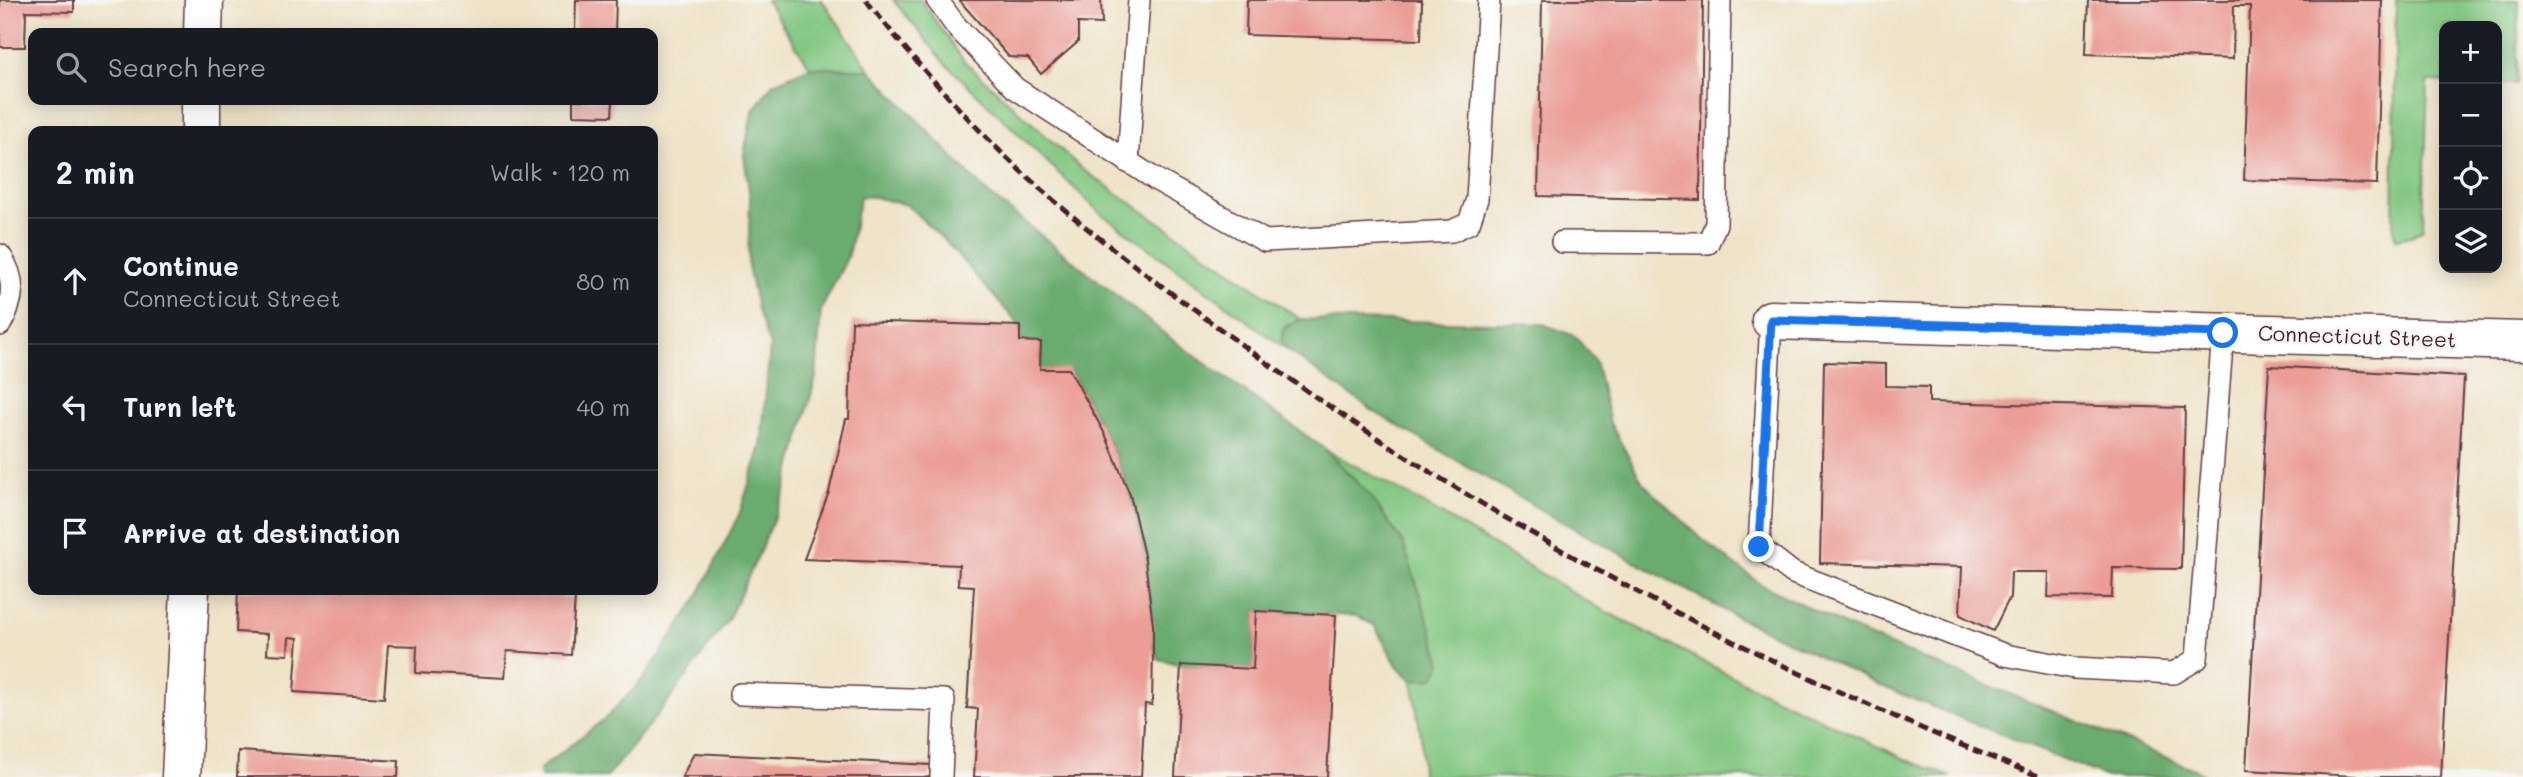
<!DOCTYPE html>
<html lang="en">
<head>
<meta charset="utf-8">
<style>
	body { margin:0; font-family:Mali,sans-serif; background:#242831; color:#f1f3f6 }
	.controls { position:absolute; right:21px; top:21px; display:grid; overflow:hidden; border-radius:14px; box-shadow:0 4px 18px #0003 }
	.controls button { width:63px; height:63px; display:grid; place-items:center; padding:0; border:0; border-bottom:2px solid #363941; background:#171b24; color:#f1f3f6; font:35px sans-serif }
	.stop { position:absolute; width:21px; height:21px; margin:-16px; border:5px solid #1a73e8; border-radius:50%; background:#fff }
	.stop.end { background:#1a73e8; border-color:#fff; box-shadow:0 2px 7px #0008 }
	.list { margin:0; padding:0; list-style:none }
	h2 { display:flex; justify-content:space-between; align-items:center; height:91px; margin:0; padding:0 28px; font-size:30px }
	h2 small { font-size:23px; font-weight:400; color:#9ea1a6 }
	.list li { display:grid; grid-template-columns:46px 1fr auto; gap:21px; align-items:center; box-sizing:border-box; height:126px; padding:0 28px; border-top:2px solid #363941 }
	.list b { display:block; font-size:26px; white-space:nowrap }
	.list p { margin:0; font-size:23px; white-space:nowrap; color:#9ea1a6 }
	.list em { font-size:23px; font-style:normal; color:#9ea1a6 }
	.icon { flex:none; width:38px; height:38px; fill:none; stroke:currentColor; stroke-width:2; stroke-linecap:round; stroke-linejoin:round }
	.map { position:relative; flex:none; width:2523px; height:777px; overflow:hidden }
	.search { position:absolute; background:#171b24; box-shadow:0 4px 18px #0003; left:28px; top:28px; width:630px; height:77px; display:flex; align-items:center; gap:18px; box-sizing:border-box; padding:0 24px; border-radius:14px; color:#9ea1a6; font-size:26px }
	.panel { position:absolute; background:#171b24; box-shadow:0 4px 18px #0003; left:28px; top:126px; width:630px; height:469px; border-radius:14px }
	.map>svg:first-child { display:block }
</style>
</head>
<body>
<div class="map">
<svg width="2523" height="777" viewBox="0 0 2523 777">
	<rect width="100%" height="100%" fill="#f6f6f2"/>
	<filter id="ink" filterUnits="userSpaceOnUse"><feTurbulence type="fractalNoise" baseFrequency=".0143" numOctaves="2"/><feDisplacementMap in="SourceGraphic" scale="14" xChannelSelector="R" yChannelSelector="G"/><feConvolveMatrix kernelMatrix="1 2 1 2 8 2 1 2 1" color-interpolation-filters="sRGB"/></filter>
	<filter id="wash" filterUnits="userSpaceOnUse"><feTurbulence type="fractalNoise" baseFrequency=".00686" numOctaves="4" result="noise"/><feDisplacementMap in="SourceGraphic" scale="28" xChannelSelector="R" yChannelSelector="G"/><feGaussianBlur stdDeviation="1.57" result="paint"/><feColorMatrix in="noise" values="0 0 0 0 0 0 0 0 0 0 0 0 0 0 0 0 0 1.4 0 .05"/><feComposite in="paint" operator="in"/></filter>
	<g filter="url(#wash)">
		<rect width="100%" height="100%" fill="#efe3c8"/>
		<g fill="#83c782" stroke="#667356" stroke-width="2">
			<polygon points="766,0 822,0 870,70 810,67"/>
			<polygon points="893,0 921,0 964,61 1082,169 1300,319 1285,327 1281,340 1290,352 1099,212 945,63"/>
			<polygon points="2396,0 2519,0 2516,84 2497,84 2497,26 2444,26 2444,82 2428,82 2423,229 2412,236 2396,239 2393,229"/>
			<polygon points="1325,449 1426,505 1597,607 1753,687 1907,760 1951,777 1422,777 1421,737 1412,680 1433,677 1441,663 1403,543 1370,496"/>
		</g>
		<g fill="#6aac70" stroke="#5a664e" stroke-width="2">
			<path d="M810,67L870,70L984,190L1170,338L1325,449L1370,496L1403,543L1442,663L1433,678L1412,680L1398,667L1374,625L1357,616L1256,611L1253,669L1181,665L1159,659C1149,643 1153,621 1150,602C1146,567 1141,530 1131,496C1117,451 1092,410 1070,370L1040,369L1041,343L1020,341V326L947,243L907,205L874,197L860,196L848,256L821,310L816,377L785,491L757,558L728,620L670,699L607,777H540L539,770L607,717L645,677L696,600L739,515L761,446L770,346L757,309L748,267L750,198L744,155L752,112L773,83Z"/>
			<polygon points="1300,319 1543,324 1575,336 1595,361 1610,423 1643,483 1703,540 1762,585 1863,634 2199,771 2207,777 2107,777 1886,688 1729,613 1553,517 1373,411 1290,352 1281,340 1285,327"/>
		</g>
		<g id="blocks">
			<g fill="#eb9d96">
				<polygon points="0,0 74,0 74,12 26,11 25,47 0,47"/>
				<polygon points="576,0 616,0 615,33 575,33"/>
				<polygon points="959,0 1101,0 1102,24 1078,23 1078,42 1041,74 1028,58 1009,57"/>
				<polygon points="1247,0 1422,0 1421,40 1246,35"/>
				<polygon points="1542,0 1703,0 1700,200 1538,196"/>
				<polygon points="2088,0 2382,0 2377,184 2244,180 2250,6 2234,6 2233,59 2086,54"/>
				<polygon points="573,100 613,100 612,116 573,115"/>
				<polygon points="852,321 1020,326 1020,341 1041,342 1040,369 1069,369 1106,436 1130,495 1145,560 1153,625 1153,648 1152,705 1145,704 1141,777 974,777 978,709 967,708 974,586 958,585 959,565 804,559 829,492 846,419 849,419"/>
				<polygon points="1824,362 1886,364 1886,386 1929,387 1929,402 2185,408 2181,569 2113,568 2112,598 2048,597 2049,572 2011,572 2010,597 1993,631 1960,615 1962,567 1820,563"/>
				<polygon points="2269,366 2464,377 2441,777 2374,777 2246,770"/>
				<polygon points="238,590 550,590 550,596 575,598 571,655 507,651 505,678 416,673 417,646 388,645 384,698 294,692 298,638 289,637 288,655 267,654 268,634 236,632"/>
				<polygon points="1256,611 1336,615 1327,777 1175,777 1181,665 1253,669"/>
				<polygon points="238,751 399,761 398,777 237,777"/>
				<polygon points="694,753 931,765 930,777 682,777"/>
			</g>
		</g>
	</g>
	<g filter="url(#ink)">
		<use href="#blocks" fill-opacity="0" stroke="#633c43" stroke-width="2"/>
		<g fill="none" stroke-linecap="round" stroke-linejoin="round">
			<defs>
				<g id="lane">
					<polyline points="937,0 956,26 1015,88 1155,179 1265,241 1452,231 1469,223 1477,199 1489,0"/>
					<polyline points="1128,162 1139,0"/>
					<polyline points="1562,242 1708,243 1716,224 1720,0"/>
					<path d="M0,255C17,280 14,300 0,325"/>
					<polyline points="1771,320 1759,547 1793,573 2005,655 2074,668 2174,673 2197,659 2223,333"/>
					<polyline points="740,694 944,700 941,777"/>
				</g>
				<g id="street">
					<polyline points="203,33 204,0"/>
					<polyline points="201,131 201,100"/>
					<polyline points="1771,320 2523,341"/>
					<polyline points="181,777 190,590"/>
				</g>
			</defs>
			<use href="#lane" stroke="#633c43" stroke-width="24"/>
			<use href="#street" stroke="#633c43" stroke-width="41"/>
			<use href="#lane" stroke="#fff" stroke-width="21"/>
			<use href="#street" stroke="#fff" stroke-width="38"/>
			<path stroke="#4a1f2b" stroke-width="5" stroke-dasharray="10 5" stroke-linecap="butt" d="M866,0C910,56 958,110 1009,160C1076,224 1152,279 1227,334C1476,517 1753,665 2041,777"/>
		</g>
	</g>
	<g fill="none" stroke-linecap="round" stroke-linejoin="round" filter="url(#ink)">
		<polyline stroke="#1a73e8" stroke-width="9" points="1759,547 1771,320 2223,333"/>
	</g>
	<g text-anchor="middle" stroke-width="5" stroke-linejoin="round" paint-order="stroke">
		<g font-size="21" fill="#4a1f2b" stroke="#f6f6f2">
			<text transform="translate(2357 337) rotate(2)" y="7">Connecticut Street</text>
		</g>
	</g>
</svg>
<div class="controls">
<button>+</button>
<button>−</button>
<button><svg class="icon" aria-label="locate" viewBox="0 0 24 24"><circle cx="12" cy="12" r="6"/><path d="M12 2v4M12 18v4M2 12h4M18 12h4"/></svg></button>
<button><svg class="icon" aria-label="layers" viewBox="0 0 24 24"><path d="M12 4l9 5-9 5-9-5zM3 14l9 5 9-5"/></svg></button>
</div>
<div class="stop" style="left:2223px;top:333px"></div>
<div class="stop end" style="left:1759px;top:547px"></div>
<div class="search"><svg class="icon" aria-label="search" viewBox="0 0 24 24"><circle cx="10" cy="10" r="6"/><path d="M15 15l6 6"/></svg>Search here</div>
<section class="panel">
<h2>2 min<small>Walk · 120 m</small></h2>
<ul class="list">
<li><svg class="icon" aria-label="ahead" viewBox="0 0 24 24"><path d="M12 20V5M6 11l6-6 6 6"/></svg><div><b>Continue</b><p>Connecticut Street</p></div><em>80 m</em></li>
<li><svg class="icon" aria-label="left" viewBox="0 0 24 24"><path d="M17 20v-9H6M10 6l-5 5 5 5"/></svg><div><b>Turn left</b></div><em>40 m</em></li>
<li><svg class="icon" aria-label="arrive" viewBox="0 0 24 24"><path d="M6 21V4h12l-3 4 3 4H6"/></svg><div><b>Arrive at destination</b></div></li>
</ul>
</section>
</div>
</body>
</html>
